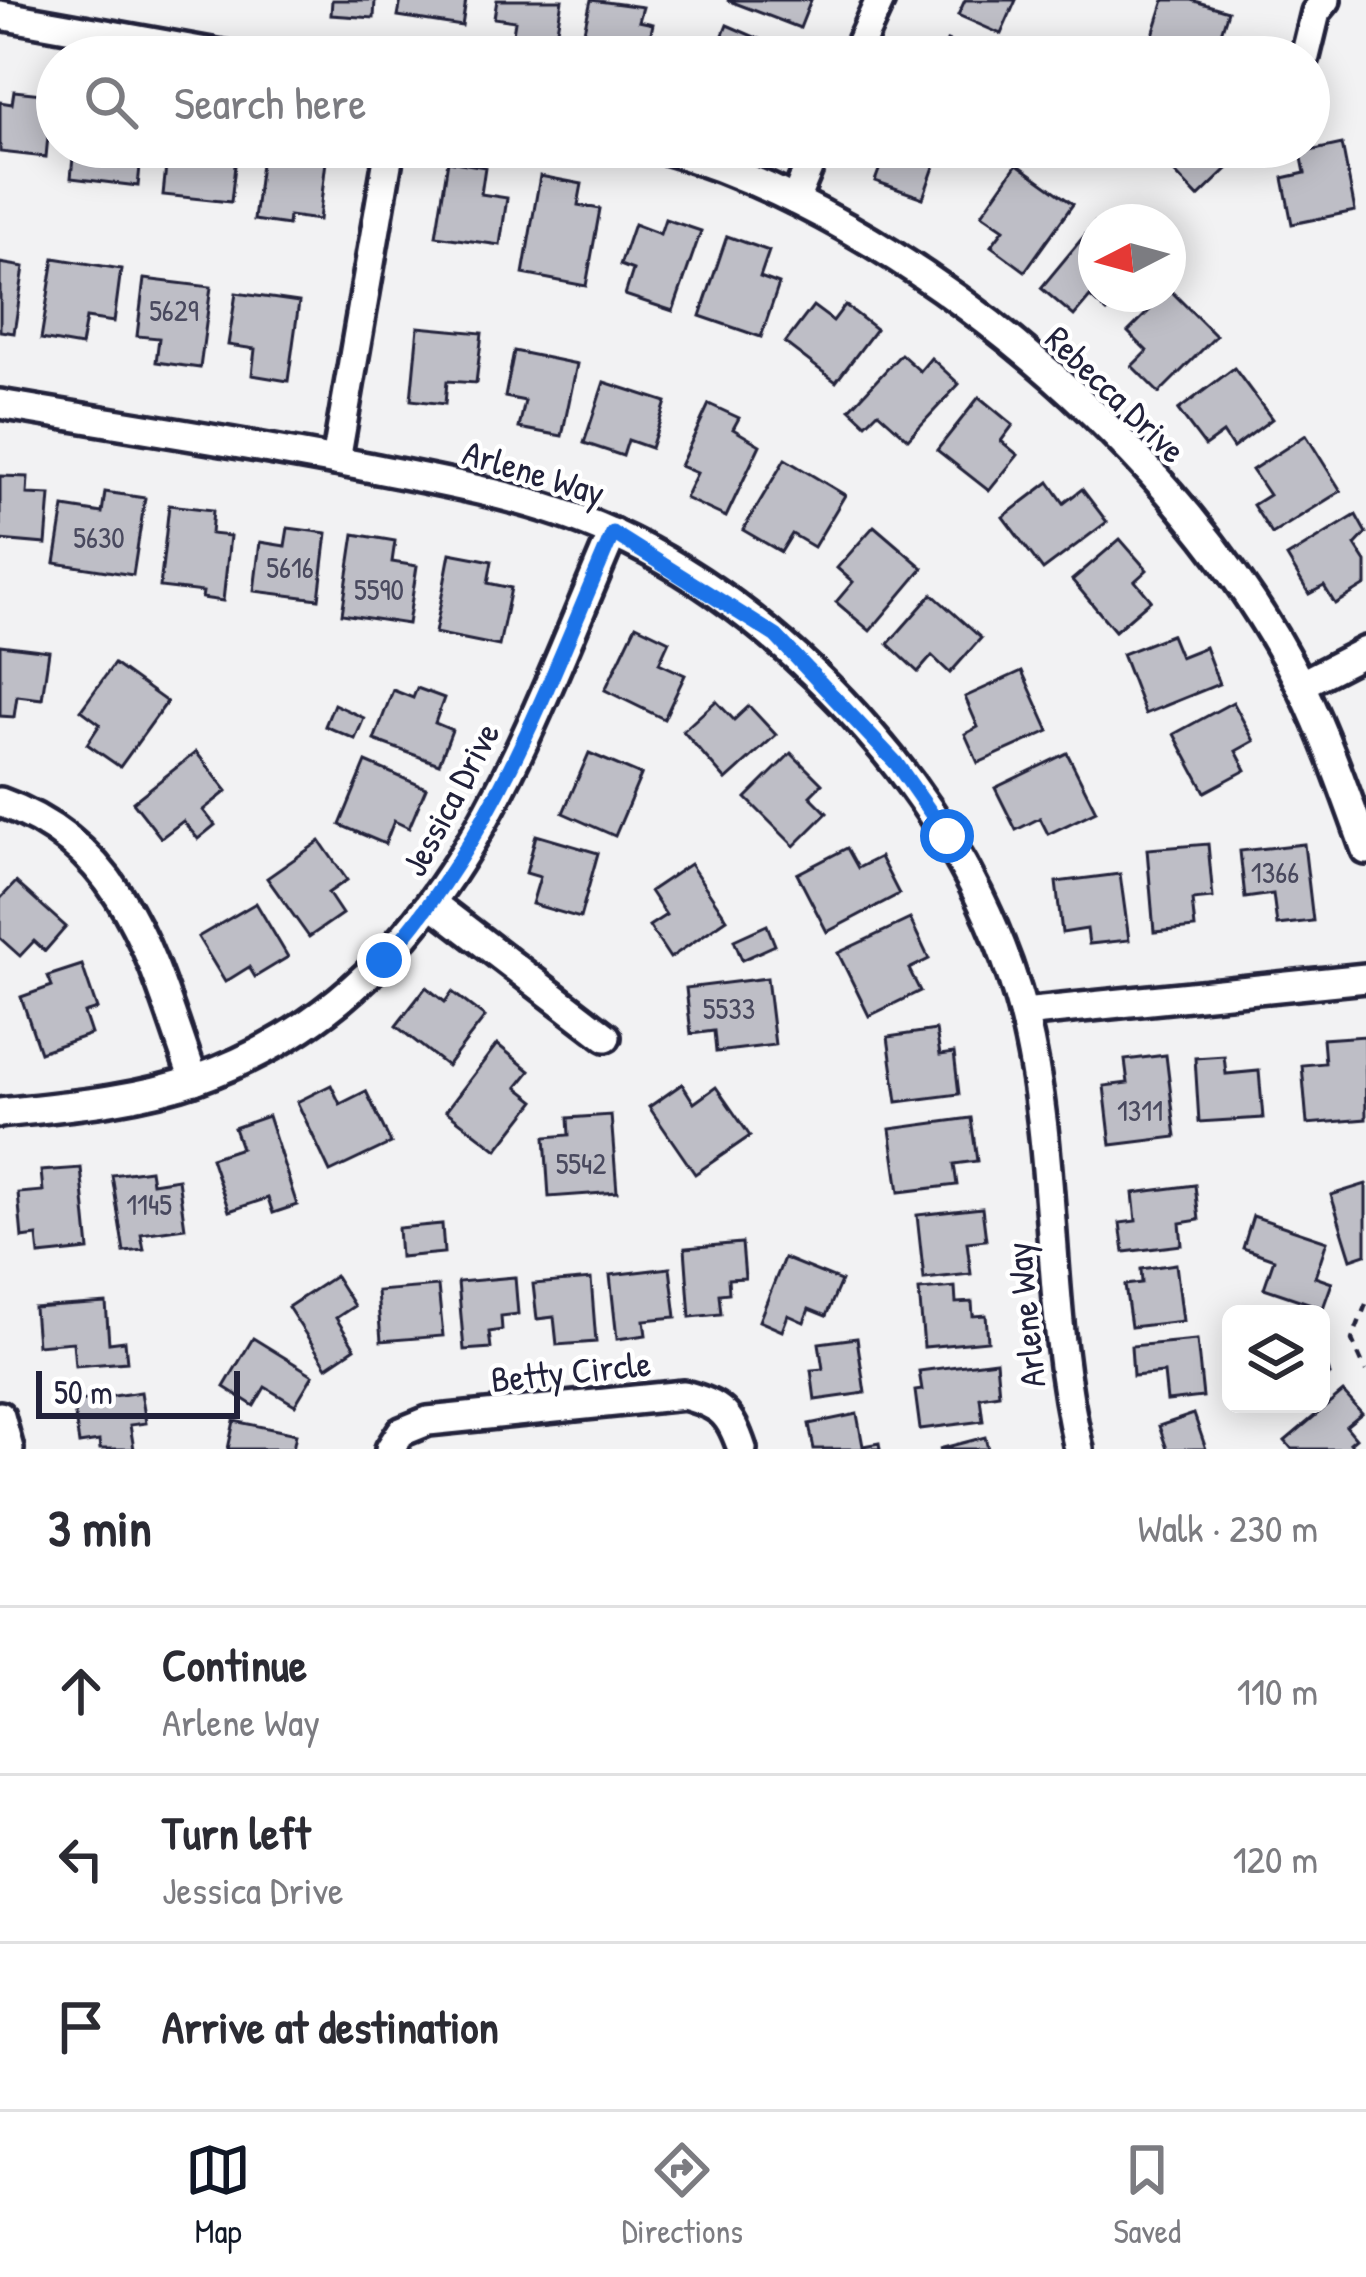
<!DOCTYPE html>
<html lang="en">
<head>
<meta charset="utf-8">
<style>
	body { margin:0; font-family:"Patrick Hand",sans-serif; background:#f7f7f7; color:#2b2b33 }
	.controls { position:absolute; right:36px; bottom:36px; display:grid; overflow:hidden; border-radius:18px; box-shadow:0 6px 30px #0003 }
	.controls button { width:108px; height:108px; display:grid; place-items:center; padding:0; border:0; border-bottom:3px solid #e1e1e2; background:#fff; color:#2b2b33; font:60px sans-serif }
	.compass { position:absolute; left:1078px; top:204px; width:108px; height:108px; border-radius:50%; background:#fff; box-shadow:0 6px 30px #0003; rotate:264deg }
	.scale { position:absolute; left:36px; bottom:30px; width:204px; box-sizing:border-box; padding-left:12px; border:6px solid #22223b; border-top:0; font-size:33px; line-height:42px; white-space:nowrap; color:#22223b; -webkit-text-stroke:9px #fff; paint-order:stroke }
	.stop { position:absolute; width:36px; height:36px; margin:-27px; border:9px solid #1a73e8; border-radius:50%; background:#fff }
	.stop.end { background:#1a73e8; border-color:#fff; box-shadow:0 3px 12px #0008 }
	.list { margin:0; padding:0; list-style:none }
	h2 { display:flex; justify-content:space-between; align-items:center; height:156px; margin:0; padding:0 48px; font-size:51px }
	h2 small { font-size:39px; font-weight:400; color:#7c7c81 }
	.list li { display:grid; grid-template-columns:78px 1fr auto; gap:36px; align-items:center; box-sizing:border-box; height:168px; padding:0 48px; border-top:3px solid #e1e1e2 }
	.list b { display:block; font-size:45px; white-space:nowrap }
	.list p { margin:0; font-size:39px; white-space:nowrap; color:#7c7c81 }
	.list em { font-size:39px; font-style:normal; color:#7c7c81 }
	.icon { flex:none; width:66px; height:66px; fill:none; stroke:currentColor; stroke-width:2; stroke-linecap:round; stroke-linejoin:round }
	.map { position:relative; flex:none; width:1366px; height:1449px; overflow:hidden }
	.search { position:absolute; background:#fff; box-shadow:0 6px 30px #0003; left:36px; right:36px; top:36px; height:132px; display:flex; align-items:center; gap:30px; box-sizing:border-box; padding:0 42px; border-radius:66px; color:#7c7c81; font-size:45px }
	.sheet { height:660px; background:#fff }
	nav { display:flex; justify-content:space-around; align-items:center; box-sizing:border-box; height:168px; border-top:3px solid #e1e1e2; background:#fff; font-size:33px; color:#7c7c81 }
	nav a { display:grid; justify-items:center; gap:6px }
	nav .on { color:#111827 }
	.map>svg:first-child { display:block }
</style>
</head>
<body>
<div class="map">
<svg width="1366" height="1449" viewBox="0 0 1366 1449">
	<rect width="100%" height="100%" fill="#f2f2f3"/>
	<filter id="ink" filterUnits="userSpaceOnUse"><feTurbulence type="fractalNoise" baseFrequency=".00833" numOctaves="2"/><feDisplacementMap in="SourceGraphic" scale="24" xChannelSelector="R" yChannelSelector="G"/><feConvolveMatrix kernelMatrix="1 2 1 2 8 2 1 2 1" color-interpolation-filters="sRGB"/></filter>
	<g filter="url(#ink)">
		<g fill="#bebec6" stroke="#22223b" stroke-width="3">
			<polygon points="332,0 375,0 374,18 331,15"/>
			<polygon points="401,0 466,0 462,26 398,16"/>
			<polygon points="497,0 562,0 553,53 511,46 515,21 494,18"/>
			<polygon points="591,0 643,7 639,21 653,24 647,51 622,45 619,57 578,57"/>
			<polygon points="727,0 811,0 800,28"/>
			<polygon points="965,0 1016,0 1001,34 958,15"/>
			<polygon points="1164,0 1191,0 1228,11 1215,52 1201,47 1198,57 1146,57"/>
			<polygon points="727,25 787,51 784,57 714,57"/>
			<polygon points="947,41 962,47 964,42 997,57 940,57"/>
			<polygon points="14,91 52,95 46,157 0,152 0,102 12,104"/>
			<polygon points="1342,144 1355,211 1292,224 1283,178 1305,173 1301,153"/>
			<polygon points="74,147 142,147 138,186 71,178"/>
			<polygon points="168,147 237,147 231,202 163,195"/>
			<polygon points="263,147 305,147 304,158 326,161 319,220 289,216 288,225 254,220"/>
			<polygon points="877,147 941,147 923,198 875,181 885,154"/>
			<polygon points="1169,147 1250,147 1198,197 1159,156"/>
			<polygon points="448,161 485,167 481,194 507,198 500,245 436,236"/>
			<polygon points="1017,164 1073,204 1025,271 991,246 1004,229 982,214"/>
			<polygon points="540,176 582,184 578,205 600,209 586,286 523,274"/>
			<polygon points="665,219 701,231 673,311 625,295 633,270 620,265 634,224 660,234"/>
			<polygon points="1094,224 1096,294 1122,294 1107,312 1090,297 1074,316 1041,288"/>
			<polygon points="727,236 769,251 760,277 779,284 761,337 700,316"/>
			<polygon points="54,258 121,269 114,322 86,318 81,346 41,339"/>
			<polygon points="0,263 24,267 14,333 0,331"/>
			<polygon points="144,279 211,287 200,368 156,362 159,338 137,336"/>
			<polygon points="1170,290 1216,336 1159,393 1132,366 1147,351 1128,332"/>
			<polygon points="236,293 299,302 288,381 252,375 255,349 228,345"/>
			<polygon points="845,305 876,329 836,382 785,343 813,306 833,321"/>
			<polygon points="418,327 482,333 476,383 447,381 445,404 411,400"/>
			<polygon points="514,351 577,364 562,436 519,428 525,401 505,397"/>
			<polygon points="901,354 920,371 931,358 959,384 908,439 878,412 866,424 850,409"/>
			<polygon points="1234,368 1272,419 1233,448 1223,433 1205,446 1178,410"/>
			<polygon points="604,382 666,402 651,448 628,440 623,456 584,443"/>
			<polygon points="979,397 1013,425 1001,441 1018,455 989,491 937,450"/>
			<polygon points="709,404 739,418 733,429 760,445 726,517 685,498 697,473 680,466"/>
			<polygon points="1306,435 1341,491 1272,534 1253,505 1269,495 1252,470"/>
			<polygon points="785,459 845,495 814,547 792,534 781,552 743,530"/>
			<polygon points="0,476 28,477 27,494 50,495 46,544 0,540"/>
			<polygon points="1049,482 1064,503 1082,489 1107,522 1043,570 1003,517"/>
			<polygon points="105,492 145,498 133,575 55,563 64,507 102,513"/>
			<polygon points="169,505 213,510 211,534 230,536 223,601 202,598 203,592 160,587"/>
			<polygon points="1356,515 1366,533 1355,545 1366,562 1366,585 1335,604 1324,586 1309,594 1287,557"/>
			<polygon points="874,526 923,568 870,631 836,602 853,582 837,568"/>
			<polygon points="288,528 327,533 319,599 254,591 260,542 285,546"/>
			<polygon points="354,534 395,541 392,562 417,566 408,624 342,614"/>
			<polygon points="1120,539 1147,570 1135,581 1151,600 1115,631 1072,580"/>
			<polygon points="450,553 492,561 488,583 511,588 499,646 435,633"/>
			<polygon points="932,594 981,638 950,673 932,656 918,672 888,644"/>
			<polygon points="636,625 669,641 659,663 685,675 664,719 605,690"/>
			<polygon points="1171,635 1180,657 1205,647 1219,684 1145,714 1122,654"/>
			<polygon points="0,645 49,651 42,699 17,696 14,717 0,716"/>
			<polygon points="114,664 167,702 120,767 87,744 100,724 81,710"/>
			<polygon points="1022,671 1049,731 978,763 965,734 978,727 965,697"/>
			<polygon points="417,688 444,698 435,723 452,730 439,764 374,740 393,690 413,698"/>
			<polygon points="716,701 734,720 749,706 776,735 726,780 683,731"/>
			<polygon points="1233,702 1254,741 1236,751 1246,770 1205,792 1174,734"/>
			<polygon points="334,704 364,718 355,739 325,726"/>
			<polygon points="196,752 227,791 203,810 215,825 198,839 183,821 161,838 133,802"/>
			<polygon points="589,753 641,775 615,836 563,813"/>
			<polygon points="791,753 822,784 810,796 827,813 794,846 746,798"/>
			<polygon points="1067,753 1096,811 1048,834 1040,818 1016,830 995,788"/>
			<polygon points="366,762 426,788 409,828 394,821 385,844 340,825"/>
			<polygon points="536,835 598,853 580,918 532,904 540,877 526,873"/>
			<polygon points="320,841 347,880 328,893 342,914 309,937 267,878"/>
			<polygon points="1208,844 1213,898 1192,900 1195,928 1154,932 1147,849"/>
			<polygon points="1304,844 1313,921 1277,925 1273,894 1245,898 1240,851"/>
			<polygon points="847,848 858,868 880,857 899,894 827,932 797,874"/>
			<polygon points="690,864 727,919 670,958 649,926 666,915 650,891"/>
			<polygon points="1120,874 1129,940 1089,944 1087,929 1062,933 1056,882"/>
			<polygon points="16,882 66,927 45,951 34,941 20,956 0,938 0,899"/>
			<polygon points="256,903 288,957 255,977 249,967 225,982 198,937"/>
			<polygon points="910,919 929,959 909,969 920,991 869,1016 838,953"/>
			<polygon points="767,925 775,945 742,960 734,940"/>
			<polygon points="82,965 97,1009 84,1013 91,1034 40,1052 21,997 52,986 48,976"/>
			<polygon points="767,978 775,1045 716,1052 714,1031 691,1034 686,988"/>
			<polygon points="426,987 445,1002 452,992 485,1017 447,1066 396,1026"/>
			<polygon points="936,1030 940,1055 954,1053 959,1094 897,1102 888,1037"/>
			<polygon points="1365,1036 1366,1119 1307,1124 1302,1065 1325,1063 1323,1039"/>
			<polygon points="497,1044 530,1071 517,1087 535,1101 497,1150 446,1111"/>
			<polygon points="1166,1055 1176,1137 1111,1145 1104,1086 1128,1083 1125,1060"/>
			<polygon points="1224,1056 1226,1074 1259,1071 1263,1118 1199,1122 1195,1058"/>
			<polygon points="682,1084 694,1103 716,1087 750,1136 695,1174 649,1107"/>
			<polygon points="331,1085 340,1104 366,1091 391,1143 330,1172 297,1102"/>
			<polygon points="611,1115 617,1192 549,1197 545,1137 569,1135 568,1118"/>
			<polygon points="268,1116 297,1205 273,1213 268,1198 229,1211 211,1158 241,1148 234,1128"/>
			<polygon points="971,1118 977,1161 954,1164 957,1185 899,1192 890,1129"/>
			<polygon points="81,1168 89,1250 39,1255 37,1236 22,1238 18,1193 43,1191 41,1171"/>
			<polygon points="150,1170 152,1183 178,1179 185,1228 141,1234 144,1250 124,1252 112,1175"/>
			<polygon points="1366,1184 1366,1254 1351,1259 1331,1195"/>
			<polygon points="1195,1185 1199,1220 1180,1223 1182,1245 1124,1252 1120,1223 1136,1221 1133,1193"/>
			<polygon points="982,1208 986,1240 967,1242 971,1274 924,1279 917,1215"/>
			<polygon points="1253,1216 1327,1241 1315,1277 1332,1283 1323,1308 1264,1288 1274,1259 1243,1248"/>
			<polygon points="442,1224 444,1253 400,1257 398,1228"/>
			<polygon points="742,1243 745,1278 728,1279 729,1293 719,1294 721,1314 690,1317 685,1248"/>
			<polygon points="784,1258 841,1281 826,1316 809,1309 804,1322 788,1315 782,1331 759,1321"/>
			<polygon points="1176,1264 1183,1321 1131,1327 1125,1285 1142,1283 1141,1269"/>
			<polygon points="670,1268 676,1317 644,1320 646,1335 617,1339 610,1275"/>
			<polygon points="335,1276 354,1306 336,1318 355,1348 327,1367 288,1307"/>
			<polygon points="515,1277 518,1314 501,1316 502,1330 489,1332 491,1348 464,1350 458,1282"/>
			<polygon points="591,1279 596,1342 557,1345 554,1317 537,1319 533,1284"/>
			<polygon points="438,1286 443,1336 381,1341 377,1291"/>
			<polygon points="955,1287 956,1303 972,1302 973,1316 986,1315 988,1341 924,1347 919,1290"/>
			<polygon points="106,1303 109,1343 125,1341 127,1362 75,1366 73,1342 37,1345 34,1308"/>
			<polygon points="253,1338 313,1375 295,1405 265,1387 254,1406 224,1387"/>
			<polygon points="857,1338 865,1393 815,1400 811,1370 823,1369 819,1343"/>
			<polygon points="1197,1340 1203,1397 1167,1401 1164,1373 1133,1376 1131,1346"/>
			<polygon points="1321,1345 1330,1375 1321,1378"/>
			<polygon points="996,1361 999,1394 980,1397 983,1421 920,1429 915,1391 922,1390 919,1371"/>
			<polygon points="141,1392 146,1423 130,1425 134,1449 100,1449 99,1441 79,1444 73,1402"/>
			<polygon points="1343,1392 1362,1413 1346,1426 1356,1438 1350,1443 1355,1449 1292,1449 1285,1441"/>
			<polygon points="857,1414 863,1446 879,1443 880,1449 814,1449 809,1424"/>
			<polygon points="1194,1414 1206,1449 1167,1449 1159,1426"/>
			<polygon points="234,1421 296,1434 293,1449 228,1449"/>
			<polygon points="985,1437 988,1449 939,1449"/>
		</g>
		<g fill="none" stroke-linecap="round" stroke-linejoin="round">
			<defs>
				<g id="street">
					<polyline points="0,15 234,57"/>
					<polyline points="854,57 880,0"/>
					<polyline points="1305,57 1316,12 1326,0"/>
					<path d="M658,147C908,217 1187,456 1302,688C1327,740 1346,795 1366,850"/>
					<polyline points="795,200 817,147"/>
					<path d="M0,404C122,425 245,443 367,467C450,483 535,498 612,533C711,578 799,651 869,732C940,813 997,912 1024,1017C1059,1158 1045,1308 1079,1449"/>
					<polyline points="336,461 390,147"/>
					<polyline points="1300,685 1366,651"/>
					<path d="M0,802C129,848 152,963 194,1080"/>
					<polyline points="434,905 606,1037"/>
					<polyline points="1023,1013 1366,978"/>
					<path d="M0,1113C66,1106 134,1101 197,1079C446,991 518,753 613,533"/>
					<polyline points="0,1416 9,1449"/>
					<path d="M390,1449L401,1432L428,1421L684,1395C721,1405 730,1413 742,1449"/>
				</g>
			</defs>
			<use href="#street" stroke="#22223b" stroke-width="36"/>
			<polyline stroke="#22223b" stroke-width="4.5" stroke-dasharray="9 9" stroke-linecap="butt" points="1366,1304 1352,1340 1366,1371"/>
			<use href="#street" stroke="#fff" stroke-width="27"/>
		</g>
	</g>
	<g fill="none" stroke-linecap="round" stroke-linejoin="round" filter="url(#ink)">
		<path stroke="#1a73e8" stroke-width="15" d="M384,960C495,837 548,683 613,533L776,636L896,763L947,836"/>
	</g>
	<g text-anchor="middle" stroke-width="9" stroke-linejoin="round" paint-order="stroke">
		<g font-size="30" fill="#49495e">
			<text x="174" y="321">5629</text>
			<text x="99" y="548">5630</text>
			<text x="290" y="578">5616</text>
			<text x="379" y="600">5590</text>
			<text x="1275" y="883">1366</text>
			<text x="729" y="1019">5533</text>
			<text x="1140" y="1121">1311</text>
			<text x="581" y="1174">5542</text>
			<text x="149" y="1215">1145</text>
		</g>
		<g font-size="36" fill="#22223b" stroke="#fff">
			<text transform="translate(1116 394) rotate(44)" y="13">Rebecca Drive</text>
			<text transform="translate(534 472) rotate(17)" y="13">Arlene Way</text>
			<text transform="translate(450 799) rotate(-62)" y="13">Jessica Drive</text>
			<text transform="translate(1025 1315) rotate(-96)" y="13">Arlene Way</text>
			<text transform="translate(571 1371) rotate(-6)" y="13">Betty Circle</text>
		</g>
	</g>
</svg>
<div class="controls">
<button><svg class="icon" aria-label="layers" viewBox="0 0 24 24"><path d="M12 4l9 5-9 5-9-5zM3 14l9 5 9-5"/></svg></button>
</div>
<svg class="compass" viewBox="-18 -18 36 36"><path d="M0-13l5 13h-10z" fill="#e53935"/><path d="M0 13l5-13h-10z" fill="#7c7c81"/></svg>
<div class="scale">50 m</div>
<div class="stop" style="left:947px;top:836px"></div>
<div class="stop end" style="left:384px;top:960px"></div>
<div class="search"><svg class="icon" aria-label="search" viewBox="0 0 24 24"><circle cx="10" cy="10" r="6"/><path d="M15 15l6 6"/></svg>Search here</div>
</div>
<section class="sheet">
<h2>3 min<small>Walk · 230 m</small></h2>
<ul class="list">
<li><svg class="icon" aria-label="ahead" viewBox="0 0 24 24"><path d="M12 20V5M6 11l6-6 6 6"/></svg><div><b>Continue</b><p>Arlene Way</p></div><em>110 m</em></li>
<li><svg class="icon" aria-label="left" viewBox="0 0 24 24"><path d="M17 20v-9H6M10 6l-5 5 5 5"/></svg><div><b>Turn left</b><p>Jessica Drive</p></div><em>120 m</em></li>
<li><svg class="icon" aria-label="arrive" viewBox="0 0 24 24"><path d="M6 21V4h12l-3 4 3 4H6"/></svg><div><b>Arrive at destination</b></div></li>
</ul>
</section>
<nav>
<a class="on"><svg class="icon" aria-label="map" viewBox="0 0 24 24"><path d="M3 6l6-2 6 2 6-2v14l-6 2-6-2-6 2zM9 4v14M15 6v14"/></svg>Map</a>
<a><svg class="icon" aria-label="directions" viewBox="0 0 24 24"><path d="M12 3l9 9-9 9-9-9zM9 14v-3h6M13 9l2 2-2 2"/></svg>Directions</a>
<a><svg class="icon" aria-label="saved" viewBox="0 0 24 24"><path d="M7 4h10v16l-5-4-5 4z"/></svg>Saved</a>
</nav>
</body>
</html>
